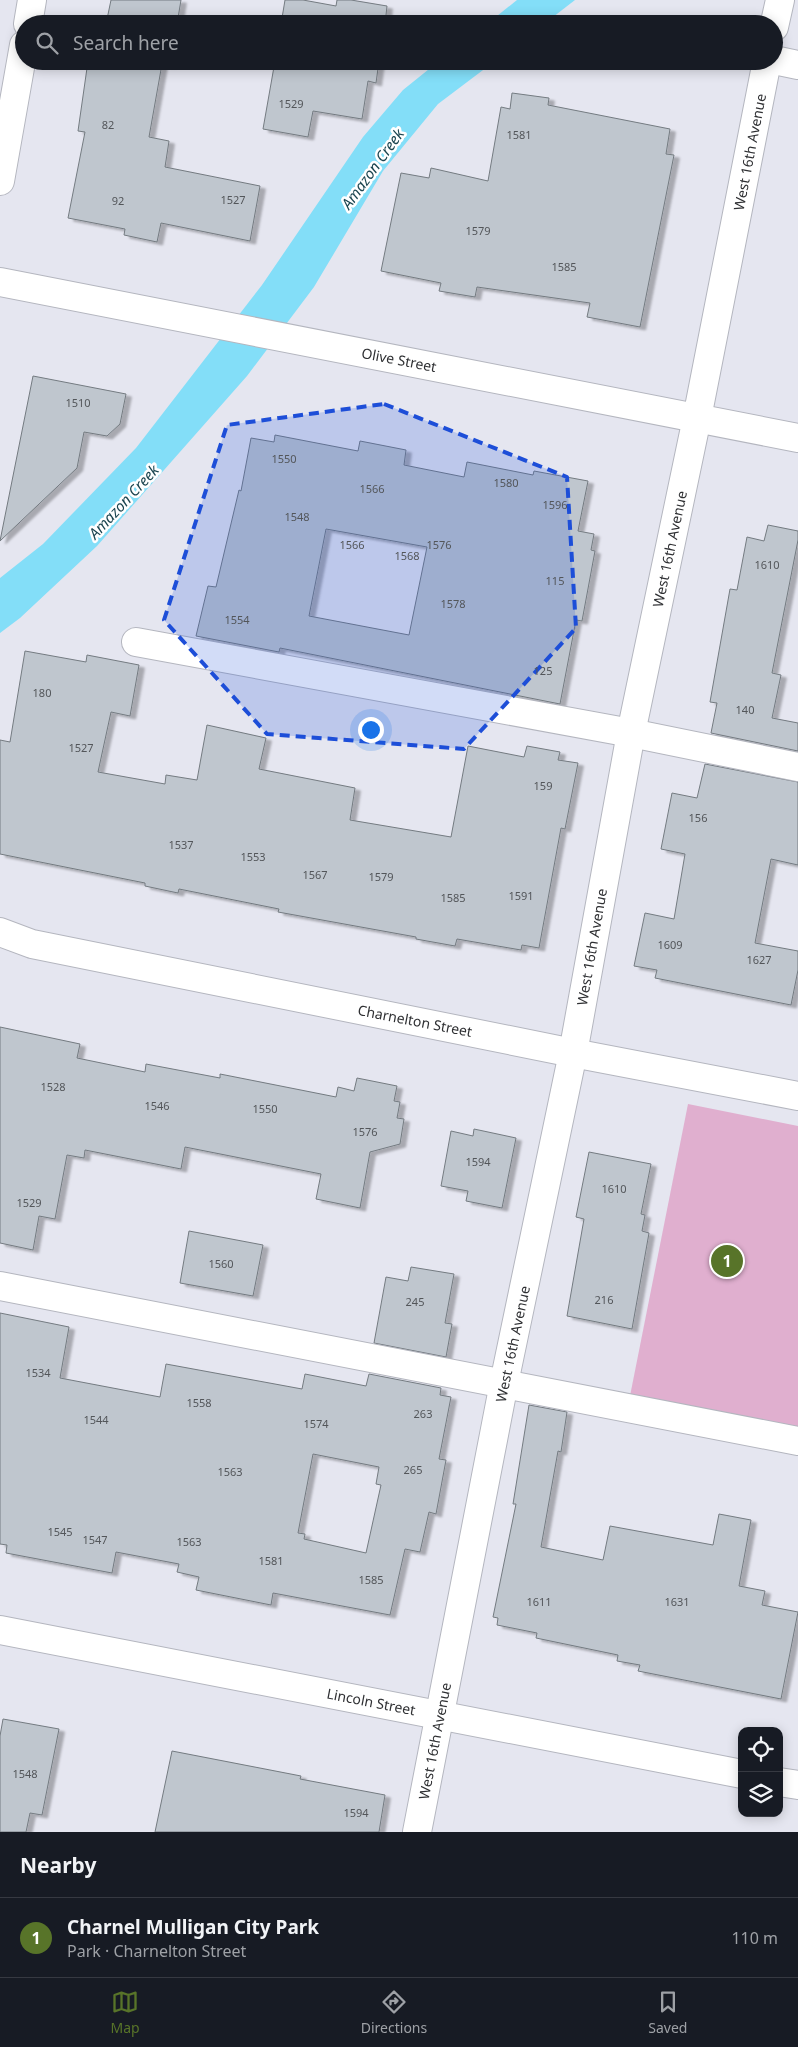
<!DOCTYPE html>
<html lang="en">
<head>
<meta charset="utf-8">
<style>
	body { margin:0; font-family:"Noto Sans",sans-serif; background:#20242c; color:#f1f3f6 }
	.controls { position:absolute; right:15px; bottom:15px; display:grid; overflow:hidden; border-radius:10px; box-shadow:0 2px 12px #0003 }
	.controls button { width:45px; height:45px; display:grid; place-items:center; padding:0; border:0; border-bottom:1px solid #363941; background:#171b24; color:#f1f3f6; font:25px sans-serif }
	.you { position:absolute; left:370px; top:729px; width:18px; height:18px; margin:-12px; border:4px solid #fff; border-radius:50%; background:#1a73e8; box-shadow:0 0 0 8px #1a73e833 }
	.badge { display:grid; place-items:center; width:32px; height:32px; border-radius:50%; background:#587429; color:#fff; font-size:16px; font-weight:700 }
	.pin { position:absolute; translate:-50% -50%; border:2px solid #fff; box-shadow:0 1px 5px #0006 }
	.list { margin:0; padding:0; list-style:none }
	h2 { display:flex; justify-content:space-between; align-items:center; height:65px; margin:0; padding:0 20px; font-size:21px }
	h2 small { font-size:16px; font-weight:400; color:#9ea1a6 }
	.list li { display:grid; grid-template-columns:32px 1fr auto; gap:15px; align-items:center; box-sizing:border-box; height:80px; padding:0 20px; border-top:1px solid #363941 }
	.list b { display:block; font-size:19px; white-space:nowrap }
	.list p { margin:0; font-size:16px; white-space:nowrap; color:#9ea1a6 }
	.list em { font-size:16px; font-style:normal; color:#9ea1a6 }
	.icon { flex:none; width:28px; height:28px; fill:none; stroke:currentColor; stroke-width:2; stroke-linecap:round; stroke-linejoin:round }
	.map { position:relative; flex:none; width:798px; height:1832px; overflow:hidden }
	.search { position:absolute; background:#171b24; box-shadow:0 2px 12px #0003; left:15px; right:15px; top:15px; height:55px; display:flex; align-items:center; gap:12px; box-sizing:border-box; padding:0 18px; border-radius:28px; color:#9ea1a6; font-size:19px }
	.sheet { height:145px; background:#171b24 }
	nav { display:flex; justify-content:space-around; align-items:center; box-sizing:border-box; height:70px; border-top:1px solid #363941; background:#171b24; font-size:14px; color:#9ea1a6 }
	nav a { display:grid; justify-items:center; gap:2px }
	nav .on { color:#587429 }
	.map>svg:first-child { display:block }
</style>
</head>
<body>
<div class="map">
<svg width="798" height="1832" viewBox="0 0 798 1832">
	<defs>
		<filter id="shadow"><feDropShadow dx="5.5" dy="3" stdDeviation="1" flood-color="#0004"/></filter>
	</defs>
	<rect width="100%" height="100%" fill="#e5e6f0"/>
	<polygon fill="#e0afcf" points="688,1104 798,1126 798,1429 630,1396"/>
	<g fill="#83def8">
		<polygon points="517,0 575,0 544,24 487,24"/>
		<polygon points="439,61 495,61 438,104 383,171 314,287 247,376 97,546 20,618 0,633 0,578 43,544 136,448 262,285 363,137 403,90"/>
	</g>
	<g fill="#bfc6ce" stroke="#747b81" fill-rule="evenodd" filter="url(#shadow)">
		<polygon points="111,0 181,0 177,24 106,24"/>
		<polygon points="285,0 303,0 336,6 337,0 351,0 387,6 385,24 281,24"/>
		<polygon points="88,61 170,61 170,65 162,64 149,137 169,141 165,167 260,186 250,241 161,223 157,242 124,235 125,229 68,218 85,132 78,131"/>
		<polygon points="275,61 379,61 376,83 368,81 362,119 313,111 308,137 263,129"/>
		<polygon points="512,93 549,98 548,105 670,129 666,154 674,155 640,327 587,317 590,303 477,287 475,297 439,291 441,283 381,271 401,173 429,178 431,168 488,181 501,107 510,109"/>
		<polygon points="33,376 126,394 120,424 107,436 84,432 77,468 0,541"/>
		<path d="M275,435L358,451L360,441L406,450L404,465L464,477L467,462L533,475L534,471L588,481L578,531L594,534L591,550L595,551L582,621L576,620L560,704L280,648L279,652L196,636L208,586L216,587L239,490L241,491L251,438L274,442ZM326,529L427,547L409,635L309,616Z"/>
		<polygon points="768,525 798,531 798,540 772,673 781,675 772,718 798,723 798,751 711,733 717,703 710,702 730,589 737,590 747,537 764,541"/>
		<polygon points="25,651 86,662 87,655 139,665 130,716 111,712 98,772 165,784 166,775 197,780 207,725 266,738 259,769 355,788 350,820 451,837 468,746 524,757 527,746 560,752 558,760 578,763 565,829 561,828 539,948 522,945 521,950 457,939 455,946 416,939 416,937 278,912 279,909 179,889 178,893 145,886 145,883 0,854 0,740 10,742"/>
		<polygon points="705,764 798,782 798,865 771,859 755,943 798,951 798,970 791,1005 655,978 657,970 634,966 645,913 674,919 685,854 661,849 672,793 697,798"/>
		<polygon points="0,1027 80,1044 77,1058 145,1072 146,1064 220,1078 220,1074 336,1097 338,1087 354,1091 357,1078 397,1086 394,1101 400,1102 397,1118 404,1119 400,1144 370,1152 360,1208 316,1199 321,1174 185,1147 181,1169 85,1150 84,1158 67,1155 55,1219 39,1216 33,1250 0,1243"/>
		<polygon points="474,1129 516,1138 502,1208 466,1201 468,1191 441,1186 451,1131 473,1136"/>
		<polygon points="589,1152 651,1164 641,1214 645,1215 642,1231 649,1233 632,1329 567,1316 584,1219 576,1217"/>
		<polygon points="189,1231 263,1245 253,1296 180,1283"/>
		<polygon points="411,1267 454,1274 445,1323 452,1324 446,1357 374,1343 386,1277 408,1281"/>
		<path d="M0,1313L69,1327L60,1378L160,1397L166,1364L302,1389L305,1374L366,1386L369,1374L441,1388L440,1395L451,1397L439,1459L446,1460L436,1514L429,1512L420,1552L405,1549L390,1615L273,1593L271,1605L196,1590L199,1577L177,1572L179,1564L116,1552L112,1573L6,1553L7,1545L0,1544ZM313,1454L379,1467L376,1484L381,1485L366,1553L304,1539L305,1534L298,1533Z"/>
		<polygon points="529,1405 567,1412 561,1452 558,1451 541,1547 603,1560 610,1526 713,1545 719,1514 751,1520 739,1586 765,1591 762,1605 798,1612 781,1699 638,1671 640,1665 617,1661 618,1655 536,1638 537,1633 497,1625 498,1618 493,1617 516,1504 513,1504"/>
		<polygon points="3,1719 59,1729 42,1815 30,1813 26,1832 0,1832 0,1736"/>
		<polygon points="172,1751 301,1776 300,1779 385,1795 379,1832 155,1832"/>
	</g>
	<g fill="none" stroke-linecap="round" stroke-linejoin="round">
		<defs>
			<g id="minor">
				<polyline points="28,24 32,0"/>
				<polyline points="774,27 780,0"/>
				<polyline points="774,60 798,65"/>
				<polyline points="0,181 24,45"/>
				<polyline points="0,282 798,438"/>
				<polyline points="136,642 631,733 798,767"/>
				<polyline points="0,932 32,944 573,1053 798,1096"/>
				<polyline points="0,1286 798,1441"/>
				<polyline points="0,1630 742,1774"/>
				<polyline points="779,1782 798,1785"/>
				<polyline points="417,1832 504,1383 573,1053 631,733 697,418 767,61"/>
			</g>
		</defs>
		<use href="#minor" stroke="#b4b6bf" stroke-width="30"/>
		<use href="#minor" stroke="#fff" stroke-width="28"/>
	</g>
	<path fill="#1d4ed8" fill-opacity="0.2" stroke="#1d4ed8" stroke-width="4" stroke-dasharray="10 6" stroke-linejoin="round" d="M384,404L567,477L576,628L464,749L267,734L164,620L227,425Z"/>
	<g text-anchor="middle" stroke-width="5" stroke-linejoin="round" paint-order="stroke">
		<g font-size="11" fill="#53565a">
			<text x="291" y="108">1529</text>
			<text x="108" y="129">82</text>
			<text x="519" y="139">1581</text>
			<text x="233" y="204">1527</text>
			<text x="118" y="205">92</text>
			<text x="478" y="235">1579</text>
			<text x="564" y="271">1585</text>
			<text x="78" y="407">1510</text>
			<text x="284" y="463">1550</text>
			<text x="506" y="487">1580</text>
			<text x="372" y="493">1566</text>
			<text x="555" y="509">1596</text>
			<text x="297" y="521">1548</text>
			<text x="352" y="549">1566</text>
			<text x="439" y="549">1576</text>
			<text x="407" y="560">1568</text>
			<text x="767" y="569">1610</text>
			<text x="555" y="585">115</text>
			<text x="453" y="608">1578</text>
			<text x="237" y="624">1554</text>
			<text x="543" y="675">125</text>
			<text x="42" y="697">180</text>
			<text x="745" y="714">140</text>
			<text x="81" y="752">1527</text>
			<text x="543" y="790">159</text>
			<text x="698" y="822">156</text>
			<text x="181" y="849">1537</text>
			<text x="253" y="861">1553</text>
			<text x="315" y="879">1567</text>
			<text x="381" y="881">1579</text>
			<text x="521" y="900">1591</text>
			<text x="453" y="902">1585</text>
			<text x="670" y="949">1609</text>
			<text x="759" y="964">1627</text>
			<text x="53" y="1091">1528</text>
			<text x="157" y="1110">1546</text>
			<text x="265" y="1113">1550</text>
			<text x="365" y="1136">1576</text>
			<text x="478" y="1166">1594</text>
			<text x="614" y="1193">1610</text>
			<text x="29" y="1207">1529</text>
			<text x="221" y="1268">1560</text>
			<text x="604" y="1304">216</text>
			<text x="415" y="1306">245</text>
			<text x="38" y="1377">1534</text>
			<text x="199" y="1407">1558</text>
			<text x="423" y="1418">263</text>
			<text x="96" y="1424">1544</text>
			<text x="316" y="1428">1574</text>
			<text x="413" y="1474">265</text>
			<text x="230" y="1476">1563</text>
			<text x="60" y="1536">1545</text>
			<text x="95" y="1544">1547</text>
			<text x="189" y="1546">1563</text>
			<text x="271" y="1565">1581</text>
			<text x="371" y="1584">1585</text>
			<text x="539" y="1606">1611</text>
			<text x="677" y="1606">1631</text>
			<text x="25" y="1778">1548</text>
			<text x="356" y="1817">1594</text>
		</g>
		<g font-size="14" fill="#2f3033" stroke="#fff">
			<text transform="translate(750 152) rotate(-79)" y="5">West 16th Avenue</text>
			<text transform="translate(399 360) rotate(11)" y="5">Olive Street</text>
			<text transform="translate(670 549) rotate(-78)" y="5">West 16th Avenue</text>
			<text transform="translate(592 947) rotate(-80)" y="5">West 16th Avenue</text>
			<text transform="translate(415 1021) rotate(11)" y="5">Charnelton Street</text>
			<text transform="translate(513 1344) rotate(-78)" y="5">West 16th Avenue</text>
			<text transform="translate(371 1702) rotate(11)" y="5">Lincoln Street</text>
			<text transform="translate(435 1741) rotate(-79)" y="5">West 16th Avenue</text>
		</g>
		<g font-size="15" font-style="italic" fill="#1b4550" stroke="#fff">
			<text transform="translate(373 169) rotate(-54)" y="5">Amazon Creek</text>
			<text transform="translate(124 502) rotate(-47)" y="5">Amazon Creek</text>
		</g>
	</g>
</svg>
<div class="controls">
<button><svg class="icon" aria-label="locate" viewBox="0 0 24 24"><circle cx="12" cy="12" r="6"/><path d="M12 2v4M12 18v4M2 12h4M18 12h4"/></svg></button>
<button><svg class="icon" aria-label="layers" viewBox="0 0 24 24"><path d="M12 4l9 5-9 5-9-5zM3 14l9 5 9-5"/></svg></button>
</div>
<div class="you"></div>
<div class="pin badge" style="left:727px;top:1261px">1</div>
<div class="search"><svg class="icon" aria-label="search" viewBox="0 0 24 24"><circle cx="10" cy="10" r="6"/><path d="M15 15l6 6"/></svg>Search here</div>
</div>
<section class="sheet">
<h2>Nearby<small></small></h2>
<ul class="list">
<li><span class="badge">1</span><div><b>Charnel Mulligan City Park</b><p>Park · Charnelton Street</p></div><em>110 m</em></li>
</ul>
</section>
<nav>
<a class="on"><svg class="icon" aria-label="map" viewBox="0 0 24 24"><path d="M3 6l6-2 6 2 6-2v14l-6 2-6-2-6 2zM9 4v14M15 6v14"/></svg>Map</a>
<a><svg class="icon" aria-label="directions" viewBox="0 0 24 24"><path d="M12 3l9 9-9 9-9-9zM9 14v-3h6M13 9l2 2-2 2"/></svg>Directions</a>
<a><svg class="icon" aria-label="saved" viewBox="0 0 24 24"><path d="M7 4h10v16l-5-4-5 4z"/></svg>Saved</a>
</nav>
</body>
</html>
